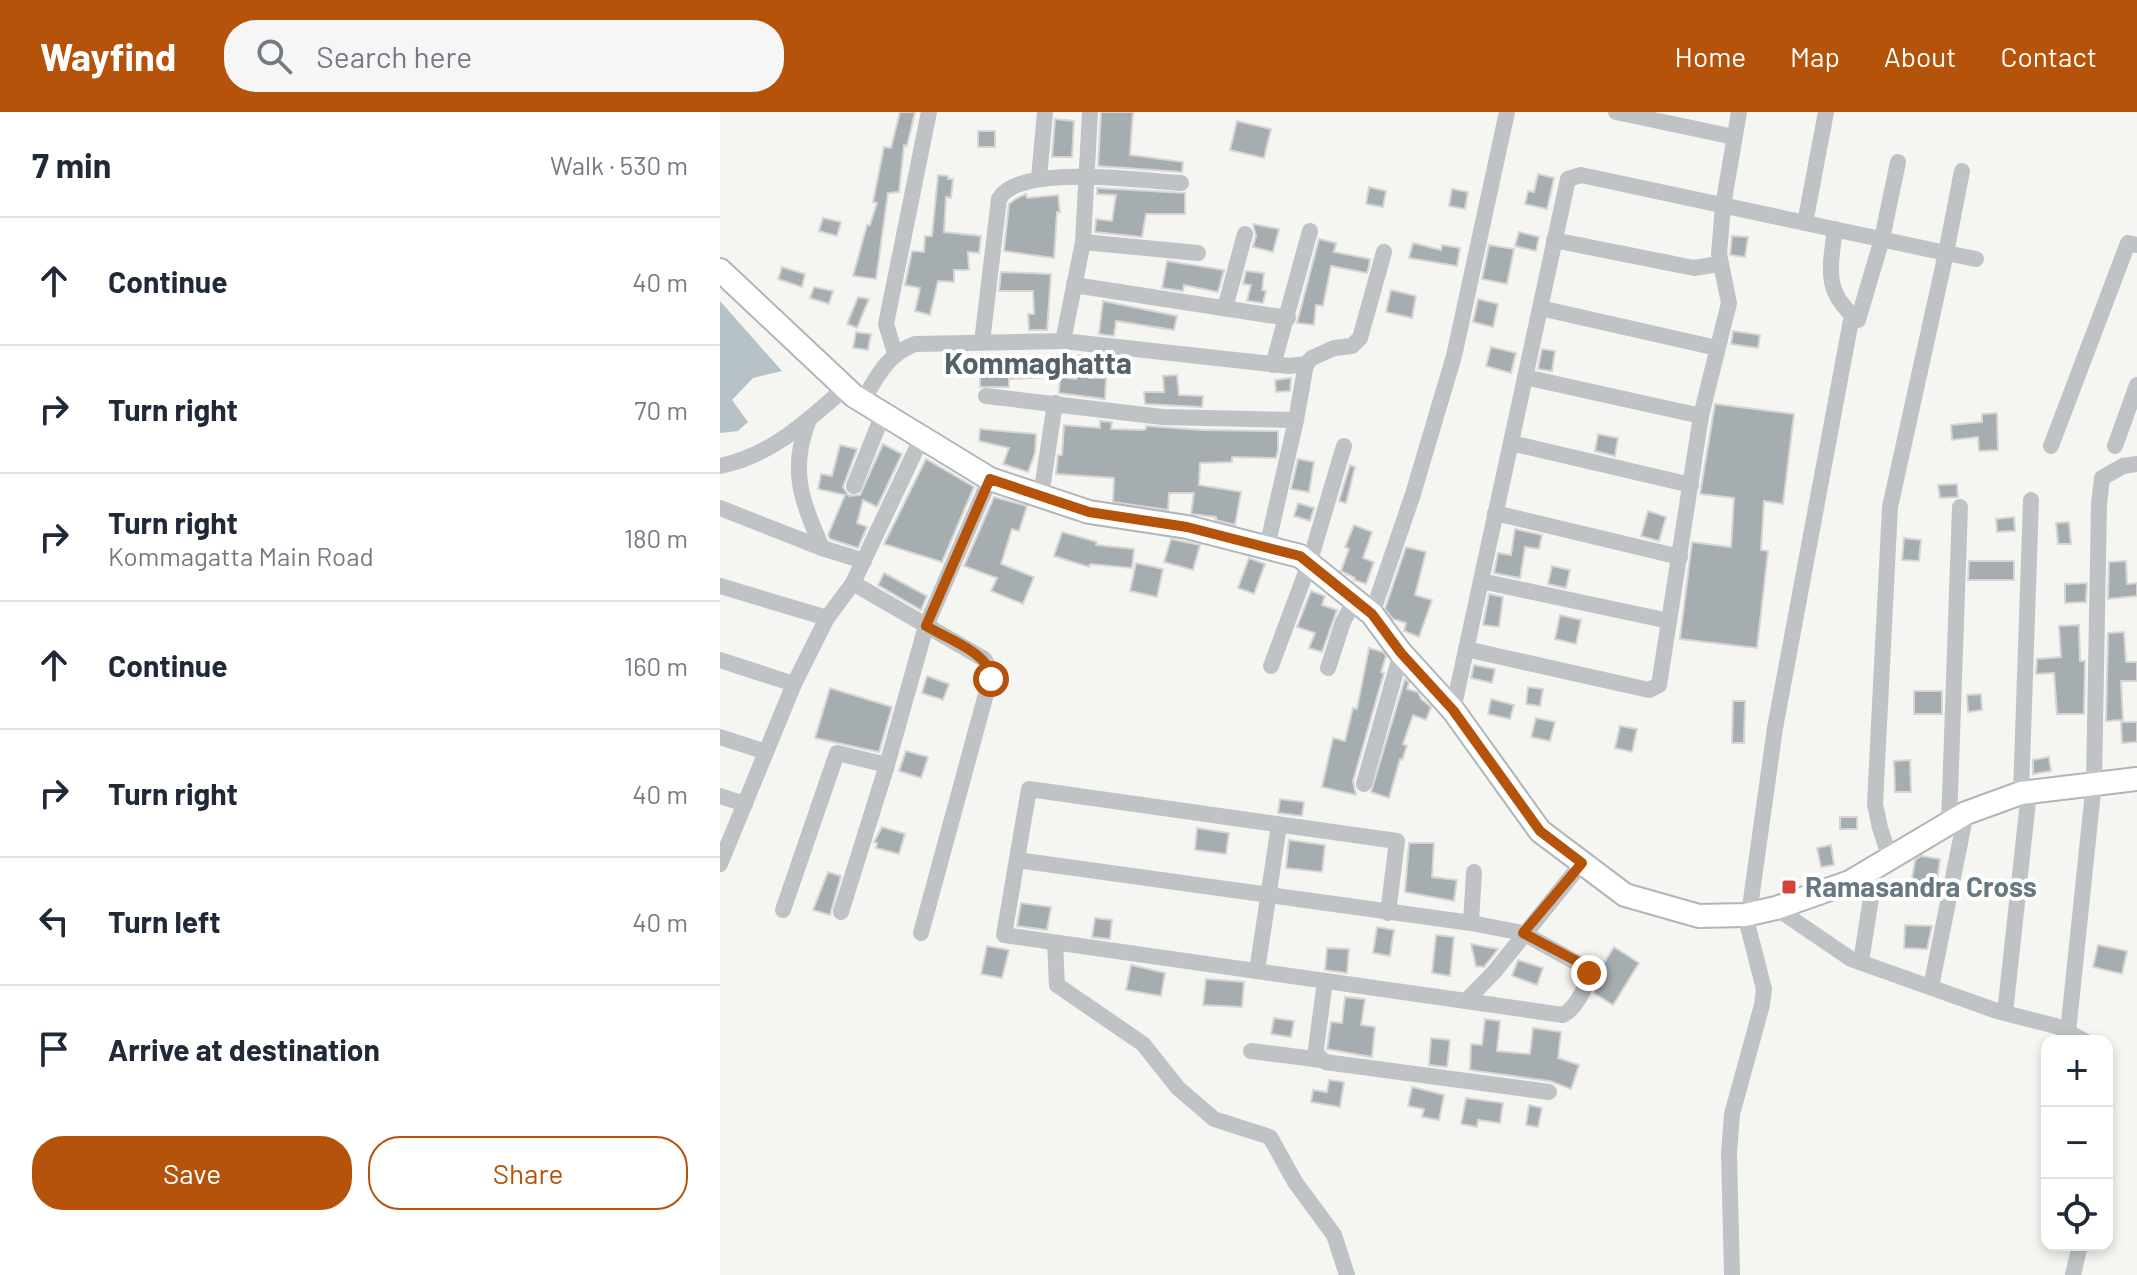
<!DOCTYPE html>
<html lang="en">
<head>
<meta charset="utf-8">
<style>
	body { margin:0; font-family:Barlow,sans-serif; background:#f6f6f7; color:#1f2937 }
	.controls { position:absolute; right:24px; bottom:24px; display:grid; overflow:hidden; border-radius:16px; box-shadow:0 4px 12px #0003 }
	.controls button { width:72px; height:72px; display:grid; place-items:center; padding:0; border:0; border-bottom:2px solid #e0e1e3; background:#fff; color:#1f2937; font:40px sans-serif }
	.stop { position:absolute; width:24px; height:24px; margin:-18px; border:6px solid #b45309; border-radius:50%; background:#fff }
	.stop.end { background:#b45309; border-color:#fff; box-shadow:0 2px 8px #0008 }
	.list { margin:0; padding:0; list-style:none }
	h2 { display:flex; justify-content:space-between; align-items:center; height:104px; margin:0; padding:0 32px; font-size:34px }
	h2 small { font-size:26px; font-weight:400; color:#747a83 }
	.list li { display:grid; grid-template-columns:52px 1fr auto; gap:24px; align-items:center; box-sizing:border-box; height:128px; padding:0 32px; border-top:2px solid #e0e1e3 }
	.list b { display:block; font-size:30px; white-space:nowrap }
	.list p { margin:0; font-size:26px; white-space:nowrap; color:#747a83 }
	.list em { font-size:26px; font-style:normal; color:#747a83 }
	.actions { display:flex; gap:16px; padding:24px 32px }
	.actions a { flex:1; padding:18px 0; border:2px solid #b45309; border-radius:32px; text-align:center; font-size:28px; color:#b45309 }
	.actions .main { background:#b45309; color:#fff }
	.icon { flex:none; width:44px; height:44px; fill:none; stroke:currentColor; stroke-width:2; stroke-linecap:round; stroke-linejoin:round }
	.map { position:relative; flex:none; width:1417px; height:1163px; overflow:hidden }
	header { display:flex; align-items:center; gap:48px; box-sizing:border-box; height:112px; padding:0 40px; background:#b45309; color:#fff }
	header strong { font-size:38px }
	nav { display:flex; gap:44px; margin-inline-start:auto; font-size:28px }
	.search { width:560px; height:72px; background:#f6f6f7; display:flex; align-items:center; gap:20px; box-sizing:border-box; padding:0 28px; border-radius:32px; color:#747a83; font-size:30px }
	main { display:flex }
	aside { flex:1; background:#fff }
	.map>svg:first-child { display:block }
</style>
</head>
<body>
<header>
<strong>Wayfind</strong>
<div class="search"><svg class="icon" aria-label="search" viewBox="0 0 24 24"><circle cx="10" cy="10" r="6"/><path d="M15 15l6 6"/></svg>Search here</div>
<nav><a>Home</a><a>Map</a><a>About</a><a>Contact</a></nav>
</header>
<main>
<aside>
<h2>7 min<small>Walk · 530 m</small></h2>
<ul class="list">
<li><svg class="icon" aria-label="ahead" viewBox="0 0 24 24"><path d="M12 20V5M6 11l6-6 6 6"/></svg><div><b>Continue</b></div><em>40 m</em></li>
<li><svg class="icon" aria-label="right" viewBox="0 0 24 24"><path d="M7 20v-9h11M14 6l5 5-5 5"/></svg><div><b>Turn right</b></div><em>70 m</em></li>
<li><svg class="icon" aria-label="right" viewBox="0 0 24 24"><path d="M7 20v-9h11M14 6l5 5-5 5"/></svg><div><b>Turn right</b><p>Kommagatta Main Road</p></div><em>180 m</em></li>
<li><svg class="icon" aria-label="ahead" viewBox="0 0 24 24"><path d="M12 20V5M6 11l6-6 6 6"/></svg><div><b>Continue</b></div><em>160 m</em></li>
<li><svg class="icon" aria-label="right" viewBox="0 0 24 24"><path d="M7 20v-9h11M14 6l5 5-5 5"/></svg><div><b>Turn right</b></div><em>40 m</em></li>
<li><svg class="icon" aria-label="left" viewBox="0 0 24 24"><path d="M17 20v-9H6M10 6l-5 5 5 5"/></svg><div><b>Turn left</b></div><em>40 m</em></li>
<li><svg class="icon" aria-label="arrive" viewBox="0 0 24 24"><path d="M6 21V4h12l-3 4 3 4H6"/></svg><div><b>Arrive at destination</b></div></li>
</ul>
<div class="actions"><a class="main">Save</a><a>Share</a></div>
</aside>
<div class="map">
<svg width="1417" height="1163" viewBox="0 0 1417 1163">
	<rect width="100%" height="100%" fill="#f5f5f2"/>
	<polygon fill="#b6c2c5" points="0,189 62,259 33,266 12,288 28,310 18,319 0,321"/>
	<g fill="#a5adb0" stroke="#d7d6d5" stroke-width="2">
		<polygon points="180,0 195,0 187,34 184,33 179,80 168,81 156,167 133,164 147,113 150,113 157,91 153,90 164,35 171,36"/>
		<polygon points="381,0 413,0 410,43 463,50 462,60 378,54"/>
		<polygon points="335,7 354,9 352,45 332,45"/>
		<polygon points="517,9 551,17 544,46 510,38"/>
		<rect x="258" y="19" width="17" height="16"/>
		<polygon points="818,62 834,66 827,97 805,92 808,79 814,80"/>
		<polygon points="218,63 228,64 228,67 233,67 231,86 226,85 224,120 261,124 259,141 248,140 249,158 234,158 234,170 218,169 210,203 195,199 200,176 185,173 192,139 204,140 205,124 212,124"/>
		<polygon points="649,75 666,79 663,95 646,92"/>
		<polygon points="377,76 465,81 465,102 426,102 422,125 375,120 376,107 392,109 396,83 377,82"/>
		<polygon points="732,77 748,80 745,97 729,94"/>
		<polygon points="306,82 307,86 338,83 340,100 337,100 334,146 284,139 289,92 297,86"/>
		<polygon points="103,106 121,110 117,124 99,119"/>
		<polygon points="533,112 559,117 553,140 533,135 536,124"/>
		<polygon points="799,120 819,125 816,139 795,134"/>
		<polygon points="1012,124 1028,125 1025,145 1010,143"/>
		<polygon points="599,127 616,131 614,140 650,147 649,154 647,161 611,154 603,194 596,193 594,213 577,211"/>
		<polygon points="693,131 721,138 722,133 740,136 737,154 689,146"/>
		<polygon points="769,133 794,137 787,172 762,167"/>
		<polygon points="447,149 504,158 498,180 464,173 463,179 442,176"/>
		<polygon points="62,155 85,162 82,175 58,167"/>
		<polygon points="526,159 544,161 542,178 546,179 543,191 527,189 531,173 523,172"/>
		<polygon points="281,160 331,162 327,218 309,218 308,202 314,202 313,179 279,179"/>
		<polygon points="94,175 113,179 109,192 90,186"/>
		<polygon points="671,178 696,184 692,206 666,200"/>
		<polygon points="138,185 149,187 137,216 127,212"/>
		<polygon points="758,187 778,192 773,215 753,210"/>
		<polygon points="383,189 457,204 454,218 396,209 394,224 379,222"/>
		<polygon points="1013,219 1040,223 1038,236 1011,232"/>
		<polygon points="136,220 151,222 148,238 133,236"/>
		<polygon points="771,235 796,241 791,261 766,254"/>
		<polygon points="822,237 835,239 832,259 818,257"/>
		<polygon points="359,243 371,244 369,266 386,266 385,287 339,281 340,265 356,267"/>
		<polygon points="260,247 289,247 289,253 330,254 330,265 289,267 289,275 260,275"/>
		<polygon points="457,263 459,283 483,284 482,295 425,292 424,280 444,280 443,264"/>
		<polygon points="571,266 570,279 556,280 555,268"/>
		<polygon points="995,292 1074,302 1063,392 1044,389 1041,438 1048,439 1037,536 960,527 972,430 1011,435 1014,386 980,382"/>
		<polygon points="1277,301 1278,338 1259,339 1258,325 1232,328 1231,313 1262,310 1262,302"/>
		<polygon points="380,309 392,310 391,317 423,318 426,317 426,314 482,318 558,319 558,338 556,346 512,345 512,350 480,351 479,373 521,380 515,413 496,408 496,405 471,402 474,381 449,381 448,398 393,390 394,366 336,362 338,343 342,343 344,313 380,316"/>
		<polygon points="260,317 316,322 315,341 308,360 283,352 289,336 259,329"/>
		<polygon points="878,322 898,326 895,344 875,339"/>
		<polygon points="163,332 182,342 157,395 143,388 137,411 147,415 138,436 110,427 108,423 125,383 98,377 101,362 112,364 120,333 137,337 123,375 129,384 140,383"/>
		<polygon points="206,347 254,375 222,450 164,432"/>
		<polygon points="578,347 594,350 589,380 571,377"/>
		<polygon points="630,353 635,355 626,391 619,389"/>
		<polygon points="1237,372 1238,385 1220,386 1218,373"/>
		<polygon points="274,385 307,394 299,419 292,417 281,452 314,465 303,492 271,479 277,466 244,454"/>
		<polygon points="578,391 594,396 590,409 574,404"/>
		<polygon points="928,399 946,405 939,429 921,424"/>
		<polygon points="1294,405 1295,419 1277,420 1276,407"/>
		<polygon points="1349,410 1351,432 1338,432 1336,411"/>
		<polygon points="634,413 652,420 643,446 654,450 646,472 634,468 635,466 621,459 629,437 625,435"/>
		<polygon points="795,417 822,423 819,437 805,435 800,466 774,461 778,441 791,443"/>
		<polygon points="342,420 377,430 376,433 414,437 412,456 370,452 369,455 334,444"/>
		<polygon points="1184,426 1201,428 1199,449 1182,448"/>
		<polygon points="451,427 480,433 473,458 444,450"/>
		<polygon points="686,435 706,440 695,483 712,488 699,525 684,519 686,511 673,507 665,497"/>
		<polygon points="529,446 545,452 534,482 518,476"/>
		<polygon points="1249,449 1294,449 1294,468 1248,468"/>
		<polygon points="1406,449 1407,472 1417,471 1417,484 1388,487 1389,450"/>
		<polygon points="416,451 443,457 437,485 410,479"/>
		<polygon points="832,454 850,458 846,476 828,472"/>
		<polygon points="164,461 207,484 201,498 158,473"/>
		<polygon points="1367,471 1366,490 1345,491 1345,472"/>
		<polygon points="591,479 605,484 602,493 617,498 602,540 589,536 595,521 577,515"/>
		<polygon points="769,482 783,485 779,515 763,513"/>
		<polygon points="840,503 861,508 856,532 835,527"/>
		<polygon points="1359,513 1360,549 1365,549 1364,602 1337,602 1334,561 1316,562 1317,547 1341,545 1339,514"/>
		<polygon points="1404,520 1406,550 1417,550 1417,569 1401,569 1403,608 1386,609 1388,521"/>
		<polygon points="649,536 663,540 666,544 661,560 664,561 633,669 636,683 602,675 613,626 625,629 633,596 637,597"/>
		<polygon points="754,553 775,557 772,571 751,566"/>
		<polygon points="207,564 229,572 223,588 202,581"/>
		<polygon points="685,567 689,570 687,577 698,580 701,587 711,595 706,608 693,603 683,632 687,634 682,648 680,647 669,686 651,680"/>
		<polygon points="808,575 823,577 820,594 806,592"/>
		<polygon points="110,576 172,595 159,640 95,626"/>
		<rect x="1194" y="579" width="28" height="23"/>
		<polygon points="1261,582 1262,598 1248,600 1247,583"/>
		<polygon points="771,587 794,593 790,607 768,602"/>
		<polygon points="1013,589 1025,589 1024,631 1012,631"/>
		<polygon points="816,606 835,610 830,629 811,625"/>
		<polygon points="1401,610 1417,610 1417,630 1402,631"/>
		<polygon points="900,614 917,617 912,640 895,636"/>
		<polygon points="186,639 208,645 201,666 179,659"/>
		<polygon points="1329,645 1331,659 1313,662 1313,648"/>
		<polygon points="1190,648 1191,680 1175,680 1174,649"/>
		<polygon points="560,687 584,690 582,704 558,701"/>
		<rect x="1120" y="705" width="17" height="12"/>
		<polygon points="162,715 185,722 179,742 156,736 157,731 154,730"/>
		<polygon points="477,716 509,721 506,742 475,738"/>
		<polygon points="569,728 605,733 602,760 566,756"/>
		<polygon points="689,731 714,731 712,765 737,768 734,789 685,780"/>
		<polygon points="1111,733 1114,753 1101,755 1097,736"/>
		<polygon points="1201,744 1220,747 1216,777 1191,773 1195,748"/>
		<polygon points="108,760 121,764 110,803 93,798"/>
		<polygon points="301,791 331,795 327,818 297,814"/>
		<polygon points="375,806 392,808 390,827 372,825"/>
		<polygon points="1185,813 1212,814 1207,837 1184,836"/>
		<polygon points="657,815 674,818 670,844 653,841"/>
		<polygon points="716,823 734,825 730,864 712,861"/>
		<polygon points="751,832 778,837 764,855 756,854"/>
		<polygon points="1378,833 1407,839 1402,862 1373,855"/>
		<polygon points="267,834 289,838 282,866 261,862"/>
		<polygon points="894,835 919,851 893,893 874,881 879,859"/>
		<polygon points="607,836 629,837 627,861 605,858"/>
		<polygon points="798,848 823,856 817,873 792,864"/>
		<polygon points="411,853 445,861 441,884 406,878"/>
		<polygon points="486,867 524,870 522,895 483,893"/>
		<polygon points="625,885 645,887 641,913 655,915 652,945 607,937 611,910 622,911"/>
		<polygon points="554,906 574,909 571,925 551,922"/>
		<polygon points="765,907 780,909 777,939 810,942 813,916 841,920 838,946 859,953 851,977 830,969 750,958 751,932 762,933"/>
		<polygon points="711,926 730,928 727,955 709,953"/>
		<polygon points="609,968 624,970 620,995 591,990 593,978 607,980"/>
		<polygon points="692,975 724,983 719,1008 702,1005 704,997 688,994"/>
		<polygon points="746,986 783,991 780,1011 758,1008 757,1015 741,1012"/>
		<polygon points="809,993 822,996 818,1015 806,1013"/>
	</g>
	<g fill="none" stroke-linecap="round" stroke-linejoin="round">
		<defs>
			<polyline id="secondary" points="0,158 134,284 270,367 369,400 467,415 580,444 652,502 681,541 733,598 820,719 905,783 979,804 1025,803 1056,796 1130,770 1246,701 1301,681 1417,667"/>
		</defs>
		<use href="#secondary" stroke="#afb5b8" stroke-width="26"/>
		<g stroke="#bfc3c6" stroke-width="16">
			<polyline points="896,0 1014,25"/>
			<polyline points="1242,59 1226,141 1256,147"/>
			<polyline points="319,66 325,0"/>
			<polyline points="1085,111 1106,0"/>
			<path d="M1115,117C1110,157 1103,180 1138,208L1162,127L1178,50"/>
			<polyline points="834,128 974,156 999,152"/>
			<polyline points="363,130 478,141"/>
			<polyline points="354,173 568,206"/>
			<polyline points="505,196 525,122"/>
			<polyline points="820,196 997,236"/>
			<polyline points="343,229 569,254 586,252 592,246 614,236 632,234 640,226 664,140"/>
			<path d="M262,230L279,87C299,51 423,69 461,71"/>
			<polyline points="175,241 166,212 209,0"/>
			<polyline points="553,253 590,119"/>
			<polyline points="805,265 981,304"/>
			<polyline points="266,284 442,305 576,308 547,435"/>
			<path d="M142,290C157,265 167,242 195,232L343,229L363,130L370,0"/>
			<polyline points="576,308 586,252"/>
			<path d="M88,310C69,359 82,389 102,436"/>
			<polyline points="791,331 971,373"/>
			<polyline points="1331,334 1408,131 1417,133"/>
			<polyline points="1395,334 1417,273"/>
			<path d="M0,354C52,343 86,310 125,276"/>
			<polyline points="134,374 163,302"/>
			<polyline points="321,384 335,291"/>
			<polyline points="0,396 102,436 144,449"/>
			<polyline points="775,401 960,445"/>
			<polyline points="761,469 949,509"/>
			<polyline points="133,471 264,547 272,560 201,821"/>
			<polyline points="0,474 107,506"/>
			<polyline points="652,502 693,382 734,244 787,0"/>
			<polyline points="746,537 929,578 939,573 981,304 1009,191 999,142 1003,94 1019,0"/>
			<polyline points="0,548 74,572"/>
			<polyline points="551,554 589,452 624,334"/>
			<polyline points="608,556 623,510 635,488"/>
			<polyline points="733,598 848,67 861,63 1226,141 1170,395 1155,692 1160,716 1170,746"/>
			<polyline points="0,625 46,640"/>
			<polyline points="644,672 681,541"/>
			<polyline points="1301,681 1311,388"/>
			<polyline points="0,684 25,692"/>
			<polyline points="1229,711 1240,395"/>
			<path d="M297,748L751,811L803,821L868,857C870,871 856,896 843,903L746,889"/>
			<polyline points="0,752 74,572 107,506 133,471 202,325"/>
			<polyline points="1056,796 1131,847 1277,899 1336,914 1365,929"/>
			<polyline points="63,798 117,641 167,653"/>
			<polyline points="121,800 167,653 206,514 270,367"/>
			<polyline points="668,801 677,729 309,677 284,823 746,889 775,859 862,751"/>
			<polyline points="1029,802 1055,616 1132,203"/>
			<polyline points="751,811 754,760"/>
			<polyline points="335,831 337,873 423,932 458,976 494,1007 550,1025 575,1070 614,1123 627,1163"/>
			<polyline points="1141,850 1156,754"/>
			<polyline points="537,859 559,713"/>
			<polyline points="605,869 596,937 597,943 605,950 829,980"/>
			<polyline points="1211,875 1246,701"/>
			<polyline points="1285,901 1309,680"/>
			<polyline points="1348,920 1374,670 1379,392 1382,366 1403,354 1417,352"/>
			<polyline points="531,939 602,948"/>
			<polyline points="1012,1163 1009,1041 1012,1002 1042,893 1044,877 1025,803"/>
			<polyline points="1353,1163 1360,1133"/>
		</g>
		<use href="#secondary" stroke="#fff" stroke-width="22"/>
	</g>
	<g fill="none" stroke-linecap="round" stroke-linejoin="round">
		<path stroke="#b45309" stroke-width="10" d="M271,567C272,542 226,526 206,514L270,367L369,400L467,415L580,444L652,502L681,541L733,598L820,719L862,751L803,821L866,854L869,861"/>
	</g>
	<rect fill="#d44333" stroke="#fff" stroke-width="3" x="1061" y="767" width="16" height="16" rx="4"/>
	<g text-anchor="middle" stroke-width="8" stroke-linejoin="round" paint-order="stroke">
		<g font-size="28" font-weight="bold" fill="#677880" stroke="#fff" text-anchor="start">
			<text x="1085" y="785">Ramasandra Cross</text>
		</g>
		<g font-size="30" font-weight="bold" fill="#546166" stroke="#fff">
			<text x="318" y="262">Kommaghatta</text>
		</g>
	</g>
</svg>
<div class="controls">
<button>+</button>
<button>−</button>
<button><svg class="icon" aria-label="locate" viewBox="0 0 24 24"><circle cx="12" cy="12" r="6"/><path d="M12 2v4M12 18v4M2 12h4M18 12h4"/></svg></button>
</div>
<div class="stop" style="left:271px;top:567px"></div>
<div class="stop end" style="left:869px;top:861px"></div>
</div>
</main>
</body>
</html>
